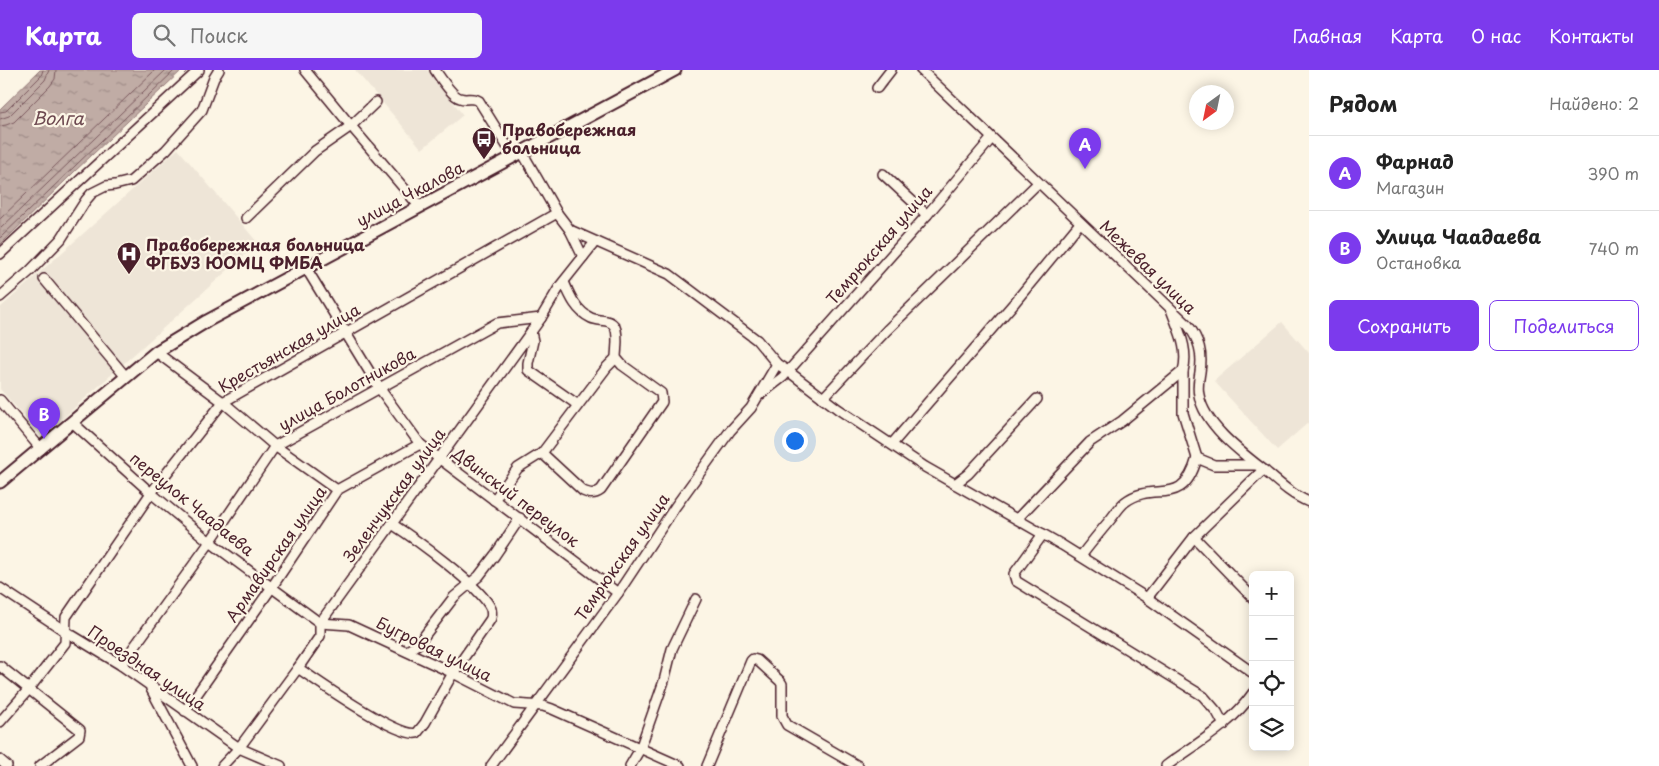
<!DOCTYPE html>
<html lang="ru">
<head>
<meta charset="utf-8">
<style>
	body { margin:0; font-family:"Playpen Sans",sans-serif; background:#f6f6f6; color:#222 }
	.controls { position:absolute; right:15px; bottom:15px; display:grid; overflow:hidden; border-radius:8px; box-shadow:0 2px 12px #0003 }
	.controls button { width:45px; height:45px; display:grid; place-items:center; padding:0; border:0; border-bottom:1px solid #e0e0e0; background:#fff; color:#222; font:25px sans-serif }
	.compass { position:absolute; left:1189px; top:15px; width:45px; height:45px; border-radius:50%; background:#fff; box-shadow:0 2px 12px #0003; rotate:213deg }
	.you { position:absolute; left:794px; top:370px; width:18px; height:18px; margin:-12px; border:4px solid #fff; border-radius:50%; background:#1a73e8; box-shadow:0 0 0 8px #1a73e833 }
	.badge { display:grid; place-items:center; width:32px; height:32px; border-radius:50%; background:#7c3aed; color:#fff; font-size:16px; font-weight:700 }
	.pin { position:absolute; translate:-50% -41px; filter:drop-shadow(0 1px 2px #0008) }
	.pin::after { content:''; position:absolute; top:26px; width:18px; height:15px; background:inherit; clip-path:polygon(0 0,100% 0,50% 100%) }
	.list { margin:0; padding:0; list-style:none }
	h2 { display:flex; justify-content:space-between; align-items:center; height:65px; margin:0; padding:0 20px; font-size:21px }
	h2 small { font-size:16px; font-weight:400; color:#767676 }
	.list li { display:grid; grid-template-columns:32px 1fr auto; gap:15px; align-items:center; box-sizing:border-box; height:75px; padding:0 20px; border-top:1px solid #e0e0e0 }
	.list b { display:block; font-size:19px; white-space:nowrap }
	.list p { margin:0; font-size:16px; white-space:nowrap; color:#767676 }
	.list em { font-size:16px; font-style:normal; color:#767676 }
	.actions { display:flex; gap:10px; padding:15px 20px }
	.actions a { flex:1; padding:11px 0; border:1px solid #7c3aed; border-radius:8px; text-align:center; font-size:18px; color:#7c3aed }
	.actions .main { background:#7c3aed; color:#fff }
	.icon { flex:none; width:28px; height:28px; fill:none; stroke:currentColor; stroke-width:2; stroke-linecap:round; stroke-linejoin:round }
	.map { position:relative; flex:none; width:1309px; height:696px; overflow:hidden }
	header { display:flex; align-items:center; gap:30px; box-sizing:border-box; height:70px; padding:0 25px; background:#7c3aed; color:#fff }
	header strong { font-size:24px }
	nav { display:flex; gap:28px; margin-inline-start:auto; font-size:18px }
	.search { width:350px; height:45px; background:#f6f6f6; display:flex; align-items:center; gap:12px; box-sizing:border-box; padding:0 18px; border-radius:8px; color:#767676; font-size:19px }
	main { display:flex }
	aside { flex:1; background:#fff }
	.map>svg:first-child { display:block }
</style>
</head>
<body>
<header>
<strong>Карта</strong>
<div class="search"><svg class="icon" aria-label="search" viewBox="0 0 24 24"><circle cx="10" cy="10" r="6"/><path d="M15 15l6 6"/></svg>Поиск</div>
<nav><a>Главная</a><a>Карта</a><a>О нас</a><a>Контакты</a></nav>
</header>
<main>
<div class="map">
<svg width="1309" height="696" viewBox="0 0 1309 696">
	<defs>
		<pattern id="water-ripples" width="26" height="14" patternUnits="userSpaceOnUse" patternTransform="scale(1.25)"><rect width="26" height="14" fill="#c0aca5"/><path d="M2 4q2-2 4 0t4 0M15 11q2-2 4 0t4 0" fill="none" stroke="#9e8b87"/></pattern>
	</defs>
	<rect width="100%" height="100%" fill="#fcf5e5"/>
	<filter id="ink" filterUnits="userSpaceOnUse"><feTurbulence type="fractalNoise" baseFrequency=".02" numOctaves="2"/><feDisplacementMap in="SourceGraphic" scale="10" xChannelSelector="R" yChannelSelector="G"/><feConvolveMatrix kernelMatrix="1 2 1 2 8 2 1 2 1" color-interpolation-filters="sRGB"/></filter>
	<g filter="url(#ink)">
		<g fill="#eee5d7">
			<polygon points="355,0 428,0 463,45 422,79"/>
			<polygon points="178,79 258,173 52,358 49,354 41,353 36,348 30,353 0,319 0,238"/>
			<polygon points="1282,252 1309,283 1309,352 1277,380 1214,311"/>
		</g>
		<polygon fill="url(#water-ripples)" stroke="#917474" points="40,0 182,0 74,102 0,175 0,39"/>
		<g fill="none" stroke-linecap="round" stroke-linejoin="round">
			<g stroke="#79575c" stroke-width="1">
				<polyline points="0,42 6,41 41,6 43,0"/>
				<polyline points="0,49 9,46 45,10 49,0"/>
				<polyline points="0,56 6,55 14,52 50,16 55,9 56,0"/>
				<polyline points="0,149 155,0"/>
				<polyline points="0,159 166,0"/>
				<polyline points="0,168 175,0"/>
			</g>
			<defs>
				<g id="minor">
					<polyline points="305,0 351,56 420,137"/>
					<path d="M435,0C440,7 452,26 460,28C467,31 472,26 479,31L514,87"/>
					<path d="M921,0L1188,255C1199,270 1203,283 1200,302C1199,309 1197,317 1199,325C1204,355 1242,383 1265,401C1279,413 1292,425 1309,432"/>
					<polyline points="877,18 891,0"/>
					<polyline points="522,82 557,143 570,160 669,204 757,270 777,294 788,301 838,339 925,397 1062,475 1147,528 1253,603"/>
					<polyline points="883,104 927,145"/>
					<polyline points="246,148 315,81 351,56 376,32"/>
					<polyline points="570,160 583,187"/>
					<polyline points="0,184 199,0"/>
					<polyline points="306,198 380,319 420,374 618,523"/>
					<polyline points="44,209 126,307"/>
					<polyline points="0,227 30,201 61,169 86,130 92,123 106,116 115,115 131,111 166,80 202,40 214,8 219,0"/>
					<polyline points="531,262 533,271 528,293 528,300 578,335"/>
					<polyline points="156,282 223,332 275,376 337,420"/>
					<polyline points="1183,301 1183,343 1197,388"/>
					<polyline points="761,324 783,307 927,145 991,69"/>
					<polyline points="823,328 887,260 1038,113"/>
					<polyline points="0,330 41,379"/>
					<polyline points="72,352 151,423 210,472 320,553 349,555 453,603 514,634 543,636 552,639 680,696"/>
					<polyline points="892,374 1015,232 1080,153"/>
					<path d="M542,383L583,421C590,424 594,425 601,420L662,332L661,323L622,295L616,288C616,280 619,265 615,257C610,248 600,252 591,248C576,241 570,226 564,212"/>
					<polyline points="955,414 968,404 1037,329"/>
					<polyline points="494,430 518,398 542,383 607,297 616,288"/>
					<path d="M1017,449L1090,372L1122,351L1183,301C1189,280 1179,261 1172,242"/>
					<polyline points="1043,464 1014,504 1016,511 1203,626 1217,642 1224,655"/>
					<polyline points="1194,467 1253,528"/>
					<path d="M1081,486C1090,474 1100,462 1110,450C1115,444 1119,437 1125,432C1155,409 1182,441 1197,388L1214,395H1256"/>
					<polyline points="0,518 65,561 121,595 239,678 281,696"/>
					<polyline points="1147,528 1194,467 1263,400"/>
					<polyline points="407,581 418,574 454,527 479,506 495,485 520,448"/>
					<polyline points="121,595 210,472 275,376 497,253 541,248"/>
					<polyline points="0,596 80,660 79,666 40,696"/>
					<path d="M298,598C317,611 398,668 417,663L425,653L453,603L490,550C492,547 492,544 491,539C482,517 414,468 392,454"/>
					<polyline points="151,619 192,696"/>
					<polyline points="185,641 272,517 337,420 420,374"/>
					<polyline points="0,652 29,619 65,573 66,547 151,423 223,332 557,143"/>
					<polyline points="0,690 7,696"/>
					<polyline points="222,696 239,678 298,598 320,566 320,553 541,248 560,216 595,172"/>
					<polyline points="491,696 618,523 675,437 730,361 751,338 777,294"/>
					<polyline points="630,696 640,679 664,611 672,579 696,529"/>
					<polyline points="707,696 751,591 753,589 757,590 780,611 782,614 782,646 787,655 858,696"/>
					<path d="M1166,696C1196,674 1231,655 1253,623"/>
				</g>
				<polyline id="major" points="0,412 156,282 207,251 675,0"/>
			</defs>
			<use href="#minor" stroke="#4a1f2b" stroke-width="12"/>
			<use href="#major" stroke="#4a1f2b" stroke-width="15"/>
			<use href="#minor" stroke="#fcf5e5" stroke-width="9"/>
			<use href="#major" stroke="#fcf5e5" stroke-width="11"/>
		</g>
	</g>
	<defs>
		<symbol id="bus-pin" viewBox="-11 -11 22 30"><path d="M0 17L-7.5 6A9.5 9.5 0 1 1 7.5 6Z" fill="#4a1f2b" stroke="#fcf5e5"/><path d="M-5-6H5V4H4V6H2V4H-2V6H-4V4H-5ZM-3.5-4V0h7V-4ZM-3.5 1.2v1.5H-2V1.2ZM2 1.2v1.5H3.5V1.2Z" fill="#fff"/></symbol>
		<symbol id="hospital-pin" viewBox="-11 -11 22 30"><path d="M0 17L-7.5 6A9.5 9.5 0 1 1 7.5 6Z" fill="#4a1f2b" stroke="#fcf5e5"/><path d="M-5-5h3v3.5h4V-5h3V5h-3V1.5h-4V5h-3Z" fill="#fff"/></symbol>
	</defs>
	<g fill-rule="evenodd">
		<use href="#bus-pin" x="470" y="55" width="28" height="38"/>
		<use href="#hospital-pin" x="115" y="170" width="28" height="38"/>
	</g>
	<g text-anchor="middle" stroke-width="4.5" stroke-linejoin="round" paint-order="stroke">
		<g font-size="16" font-weight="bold" fill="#4a1f2b" stroke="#fcf5e5" text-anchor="start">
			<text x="502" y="66">Правобережная<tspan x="502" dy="18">больница</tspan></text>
			<text x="146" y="181">Правобережная больница<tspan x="146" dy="18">ФГБУЗ ЮОМЦ ФМБА</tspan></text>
		</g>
		<g font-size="16" fill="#4a1f2b" stroke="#fcf5e5">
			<text transform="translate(410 124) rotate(-28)" y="6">улица Чкалова</text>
			<text transform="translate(879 175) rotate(-49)" y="6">Темрюкская улица</text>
			<text transform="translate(1148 197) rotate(44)" y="6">Межевая улица</text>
			<text transform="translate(289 278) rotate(-30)" y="6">Крестьянская улица</text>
			<text transform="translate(347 319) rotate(-29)" y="6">улица Болотникова</text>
			<text transform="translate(394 425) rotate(-54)" y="6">Зеленчукская улица</text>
			<text transform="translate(516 427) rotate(37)" y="6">Двинский переулок</text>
			<text transform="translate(192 434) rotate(39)" y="6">переулок Чаадаева</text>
			<text transform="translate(276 484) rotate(-55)" y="6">Армавирская улица</text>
			<text transform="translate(622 487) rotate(-55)" y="6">Темрюкская улица</text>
			<text transform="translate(434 579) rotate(26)" y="6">Бугровая улица</text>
			<text transform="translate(147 598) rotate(34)" y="6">Проездная улица</text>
		</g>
		<g font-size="18" font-style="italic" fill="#6d4950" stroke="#fcf5e5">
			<text x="58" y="55">Волга</text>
		</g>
	</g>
</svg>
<div class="controls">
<button>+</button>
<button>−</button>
<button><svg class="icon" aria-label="locate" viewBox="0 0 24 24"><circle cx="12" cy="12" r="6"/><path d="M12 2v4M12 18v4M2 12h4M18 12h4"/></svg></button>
<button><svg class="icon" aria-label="layers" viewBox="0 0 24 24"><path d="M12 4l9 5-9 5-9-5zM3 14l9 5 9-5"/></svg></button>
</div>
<svg class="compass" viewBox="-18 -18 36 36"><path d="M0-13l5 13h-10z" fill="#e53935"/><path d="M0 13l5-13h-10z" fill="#767676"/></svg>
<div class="you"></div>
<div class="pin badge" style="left:1085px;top:99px">A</div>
<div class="pin badge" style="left:44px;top:369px">B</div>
</div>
<aside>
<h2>Рядом<small>Найдено: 2</small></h2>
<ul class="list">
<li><span class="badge">A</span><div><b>Фарнад</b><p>Магазин</p></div><em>390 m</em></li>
<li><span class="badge">B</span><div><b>Улица Чаадаева</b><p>Остановка</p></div><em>740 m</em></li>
</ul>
<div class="actions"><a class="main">Сохранить</a><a>Поделиться</a></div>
</aside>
</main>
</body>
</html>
